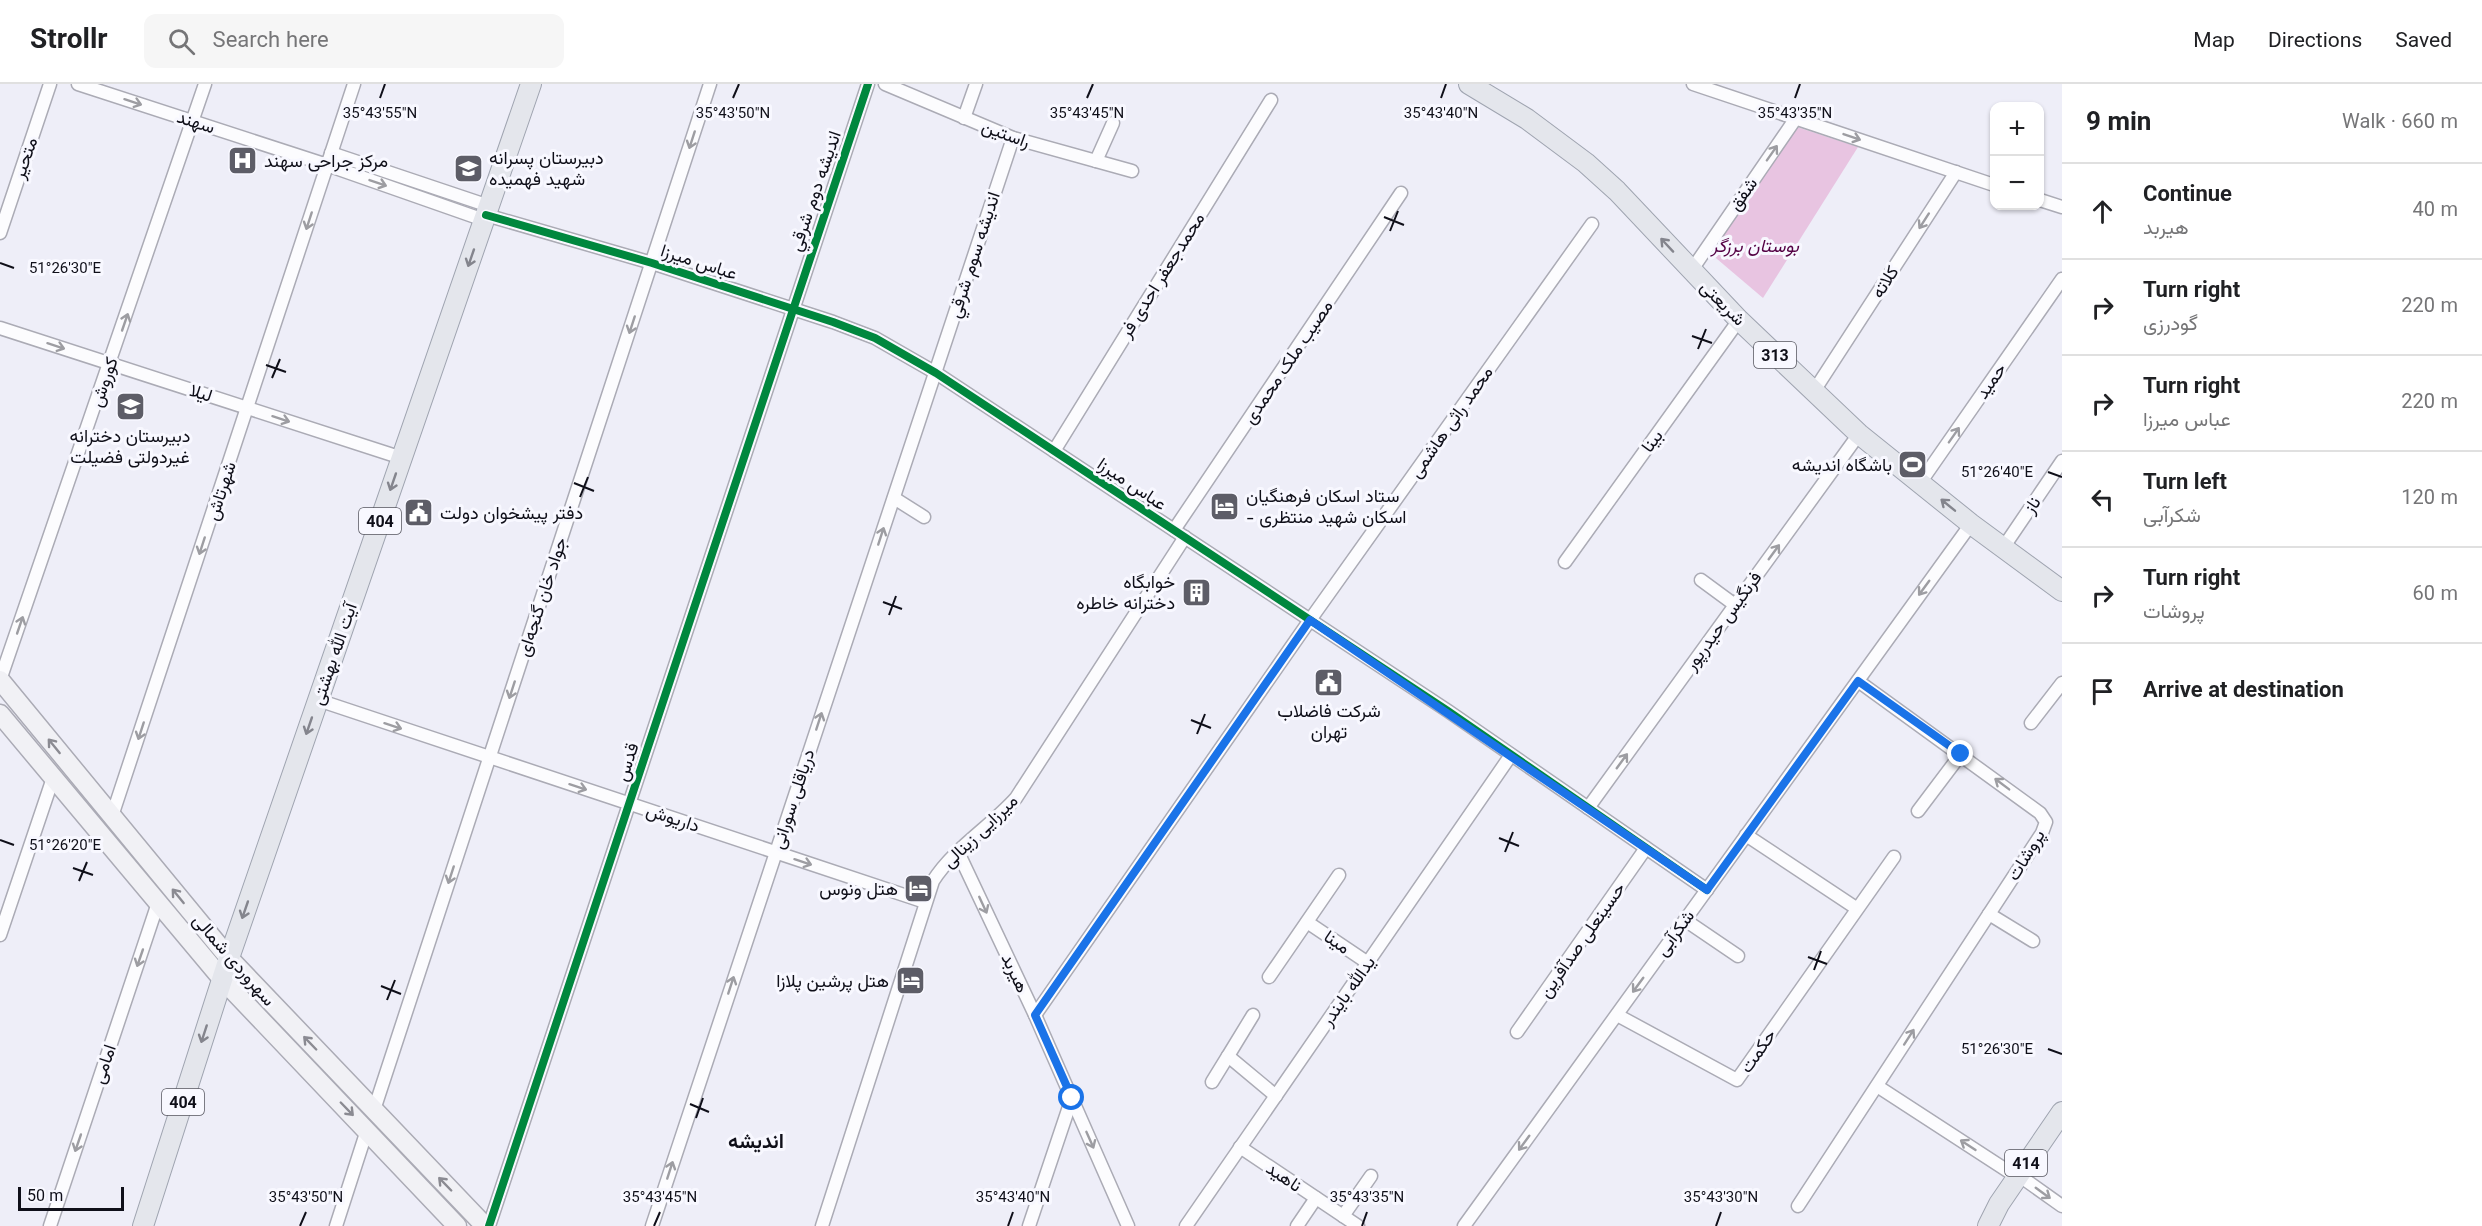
<!DOCTYPE html>
<html lang="en">
<head>
<meta charset="utf-8">
<style>
	body { margin:0; font-family:Georgia,Vazirmatn,serif; background:#f6f6f6; color:#202124 }
	.controls { position:absolute; right:18px; top:18px; display:grid; overflow:hidden; border-radius:12px; box-shadow:0 2px 4px #0004 }
	.controls button { width:54px; height:54px; display:grid; place-items:center; padding:0; border:0; border-bottom:2px solid #e0e0e0; background:#fff; color:#202124; font:30px sans-serif }
	.scale { position:absolute; left:18px; bottom:15px; width:106px; box-sizing:border-box; padding-left:6px; border:3px solid #0f0f19; border-top:0; font-size:16px; line-height:21px; white-space:nowrap; color:#0f0f19; -webkit-text-stroke:4px #f8f8ff; paint-order:stroke }
	.stop { position:absolute; width:18px; height:18px; margin:-14px; border:4px solid #1a73e8; border-radius:50%; background:#fff }
	.stop.end { background:#1a73e8; border-color:#fff; box-shadow:0 2px 6px #0008 }
	.list { margin:0; padding:0; list-style:none }
	h2 { display:flex; justify-content:space-between; align-items:center; height:78px; margin:0; padding:0 24px; font-size:26px }
	h2 small { font-size:20px; font-weight:400; color:#757577 }
	.list li { display:grid; grid-template-columns:39px 1fr auto; gap:18px; align-items:center; box-sizing:border-box; height:96px; padding:0 24px; border-top:2px solid #e0e0e0 }
	.list b { display:block; font-size:22px; white-space:nowrap }
	.list p { margin:0; font-size:20px; white-space:nowrap; color:#757577 }
	.list em { font-size:20px; font-style:normal; color:#757577 }
	.icon { flex:none; width:33px; height:33px; fill:none; stroke:currentColor; stroke-width:2; stroke-linecap:round; stroke-linejoin:round }
	.map { position:relative; flex:none; width:2062px; height:1142px; overflow:hidden }
	header { display:flex; align-items:center; gap:36px; box-sizing:border-box; height:84px; padding:0 30px; background:#fff; border-bottom:2px solid #e0e0e0 }
	header strong { font-size:28px }
	nav { display:flex; gap:33px; margin-inline-start:auto; font-size:21px }
	.search { width:420px; height:54px; background:#f6f6f6; display:flex; align-items:center; gap:15px; box-sizing:border-box; padding:0 21px; border-radius:12px; color:#757577; font-size:22px }
	main { display:flex }
	aside { flex:1; background:#fff }
	.map>svg:first-child { display:block }
</style>
</head>
<body>
<header>
<strong>Strollr</strong>
<div class="search"><svg class="icon" aria-label="search" viewBox="0 0 24 24"><circle cx="10" cy="10" r="6"/><path d="M15 15l6 6"/></svg>Search here</div>
<nav><a>Map</a><a>Directions</a><a>Saved</a></nav>
</header>
<main>
<div class="map">
<svg width="2062" height="1142" viewBox="0 0 2062 1142">
	<rect width="100%" height="100%" fill="#eeeef8"/>
	<polygon fill="#e8c4e1" points="1794,42 1858,63 1763,214 1710,169"/>
	<g fill="none" stroke-linecap="round" stroke-linejoin="round">
		<defs>
			<g id="minor">
				<polyline points="78,0 327,81 484,136"/>
				<polyline points="885,0 1013,54 1132,87"/>
				<polyline points="1693,0 1994,101"/>
				<polyline points="964,34 976,0"/>
				<polyline points="331,69 489,122"/>
				<polyline points="1096,77 1113,39"/>
				<polyline points="2040,116 2062,123"/>
				<polyline points="486,131 652,179 833,238 875,254 936,289 1448,627 1707,806"/>
				<polyline points="0,149 50,0"/>
				<polyline points="1691,187 1796,34"/>
				<polyline points="0,244 402,374"/>
				<polyline points="1814,307 1956,88"/>
				<polyline points="1054,367 1271,16"/>
				<polyline points="1920,399 2062,195"/>
				<polyline points="894,414 924,433"/>
				<polyline points="1174,446 1401,109"/>
				<polyline points="2003,464 2062,377"/>
				<polyline points="1565,478 1739,236"/>
				<polyline points="1701,496 1735,521"/>
				<polyline points="0,596 205,0"/>
				<polyline points="318,616 925,818"/>
				<polyline points="2031,639 2062,599"/>
				<polyline points="1588,724 1859,350"/>
				<polyline points="1918,727 1961,670"/>
				<polyline points="112,732 354,0"/>
				<polyline points="1746,751 1856,824"/>
				<polyline points="958,768 1035,931 1128,1142"/>
				<polyline points="1989,830 2033,857"/>
				<polyline points="1685,836 1738,872"/>
				<polyline points="1307,838 1368,879"/>
				<polyline points="0,851 53,694"/>
				<polyline points="1269,893 1339,791"/>
				<polyline points="1035,931 1310,536 1592,140"/>
				<polyline points="1253,931 1228,972 1276,1012"/>
				<polyline points="1617,931 1737,996 1894,773"/>
				<polyline points="1517,948 1646,764"/>
				<polyline points="1212,998 1228,972"/>
				<polyline points="1877,1002 2017,1093"/>
				<polyline points="374,1026 710,0"/>
				<polyline points="1240,1063 1358,1142"/>
				<polyline points="2024,1095 2062,1122"/>
				<polyline points="1798,1122 2042,749 2046,738 2040,729 1858,597"/>
				<polyline points="1343,1132 1371,1092"/>
				<polyline points="50,1142 158,819"/>
				<polyline points="336,1142 367,1046"/>
				<polyline points="489,1142 868,0"/>
				<polyline points="652,1142 1013,54"/>
				<path d="M822,1142L933,797C954,764 990,743 1016,714L1185,453"/>
				<polyline points="1029,1142 1072,1014"/>
				<polyline points="1186,1142 1511,671"/>
				<polyline points="1297,1142 1316,1114"/>
				<polyline points="1464,1142 1971,440"/>
			</g>
			<g id="secondary">
				<polyline points="0,596 229,874 485,1142"/>
				<polyline points="0,630 222,895 457,1142"/>
			</g>
			<g id="primary">
				<polyline points="1469,0 1527,35 1586,79 1617,107 1739,236 1859,350 1971,440 2062,507"/>
				<polyline points="143,1142 229,874 531,0"/>
				<polyline points="1988,1142 1999,1120 2062,1028"/>
			</g>
		</defs>
		<use href="#minor" stroke="#ababb5" stroke-width="15"/>
		<use href="#secondary" stroke="#ababb5" stroke-width="21"/>
		<use href="#primary" stroke="#9fa4b0" stroke-width="22"/>
		<use href="#minor" stroke="#fcfcfe" stroke-width="12"/>
		<use href="#secondary" stroke="#f1f1f5" stroke-width="18"/>
		<use href="#primary" stroke="#e4e6ec" stroke-width="20"/>
		<defs>
			<g id="cycleway">
				<polyline points="486,131 652,179 833,238 875,254 936,289 1448,627 1707,806"/>
				<polyline points="489,1142 868,0"/>
			</g>
		</defs>
		<use href="#cycleway" stroke="#f8f8ff" stroke-width="11"/>
		<use href="#cycleway" stroke="#00873e" stroke-width="8"/>
	</g>
	<defs><path id="oneway-shaft" d="M-6 0H5M1.5-3L5.5 0L1.5 3" fill="none" stroke-width="1.6" stroke-linecap="round" stroke-linejoin="round" transform="scale(1.5)"/></defs>
	<g stroke="#9d9da2">
		<use href="#oneway-shaft" transform="translate(133 18) rotate(18)"/>
		<use href="#oneway-shaft" transform="translate(1852 53) rotate(19)"/>
		<use href="#oneway-shaft" transform="translate(692 56) rotate(108)"/>
		<use href="#oneway-shaft" transform="translate(1772 69) rotate(-55)"/>
		<use href="#oneway-shaft" transform="translate(378 99) rotate(19)"/>
		<use href="#oneway-shaft" transform="translate(309 137) rotate(108)"/>
		<use href="#oneway-shaft" transform="translate(1924 137) rotate(123)"/>
		<use href="#oneway-shaft" transform="translate(125 238) rotate(-71)"/>
		<use href="#oneway-shaft" transform="translate(632 241) rotate(108)"/>
		<use href="#oneway-shaft" transform="translate(56 262) rotate(18)"/>
		<use href="#oneway-shaft" transform="translate(281 335) rotate(18)"/>
		<use href="#oneway-shaft" transform="translate(1954 351) rotate(-55)"/>
		<use href="#oneway-shaft" transform="translate(881 452) rotate(-72)"/>
		<use href="#oneway-shaft" transform="translate(202 462) rotate(108)"/>
		<use href="#oneway-shaft" transform="translate(1774 468) rotate(-54)"/>
		<use href="#oneway-shaft" transform="translate(1924 504) rotate(126)"/>
		<use href="#oneway-shaft" transform="translate(20 541) rotate(-71)"/>
		<use href="#oneway-shaft" transform="translate(512 606) rotate(108)"/>
		<use href="#oneway-shaft" transform="translate(819 637) rotate(-72)"/>
		<use href="#oneway-shaft" transform="translate(393 642) rotate(18)"/>
		<use href="#oneway-shaft" transform="translate(141 647) rotate(108)"/>
		<use href="#oneway-shaft" transform="translate(1622 677) rotate(-54)"/>
		<use href="#oneway-shaft" transform="translate(2002 700) rotate(-143)"/>
		<use href="#oneway-shaft" transform="translate(578 703) rotate(18)"/>
		<use href="#oneway-shaft" transform="translate(803 778) rotate(18)"/>
		<use href="#oneway-shaft" transform="translate(451 791) rotate(108)"/>
		<use href="#oneway-shaft" transform="translate(983 821) rotate(65)"/>
		<use href="#oneway-shaft" transform="translate(140 874) rotate(109)"/>
		<use href="#oneway-shaft" transform="translate(731 901) rotate(-72)"/>
		<use href="#oneway-shaft" transform="translate(1638 901) rotate(126)"/>
		<use href="#oneway-shaft" transform="translate(1909 953) rotate(-57)"/>
		<use href="#oneway-shaft" transform="translate(1090 1056) rotate(66)"/>
		<use href="#oneway-shaft" transform="translate(78 1059) rotate(109)"/>
		<use href="#oneway-shaft" transform="translate(1524 1059) rotate(126)"/>
		<use href="#oneway-shaft" transform="translate(1968 1061) rotate(-147)"/>
		<use href="#oneway-shaft" transform="translate(670 1086) rotate(-72)"/>
		<use href="#oneway-shaft" transform="translate(2043 1109) rotate(36)"/>
	</g>
	<g stroke="#84858d">
		<use href="#oneway-shaft" transform="translate(1667 161) rotate(-133)"/>
		<use href="#oneway-shaft" transform="translate(471 174) rotate(109)"/>
		<use href="#oneway-shaft" transform="translate(393 398) rotate(109)"/>
		<use href="#oneway-shaft" transform="translate(1948 421) rotate(-141)"/>
		<use href="#oneway-shaft" transform="translate(309 642) rotate(109)"/>
		<use href="#oneway-shaft" transform="translate(245 826) rotate(109)"/>
		<use href="#oneway-shaft" transform="translate(204 950) rotate(108)"/>
	</g>
	<g stroke="#8b8b92">
		<use href="#oneway-shaft" transform="translate(54 662) rotate(-129)"/>
		<use href="#oneway-shaft" transform="translate(178 812) rotate(-129)"/>
		<use href="#oneway-shaft" transform="translate(310 959) rotate(-134)"/>
		<use href="#oneway-shaft" transform="translate(347 1025) rotate(46)"/>
		<use href="#oneway-shaft" transform="translate(445 1100) rotate(-134)"/>
	</g>
	<g fill="none" stroke-linecap="round" stroke-linejoin="round">
		<polyline stroke="#1a73e8" stroke-width="8" points="1072,1014 1035,931 1310,536 1707,806 1858,597 1961,670"/>
	</g>
	<path fill="none" stroke="#0f0f19" stroke-width="2" d="M380,14L385,0M733,14L739,0M1087,14L1093,0M1441,14L1446,0M1795,14L1800,0M1384,133L1404,141M1390,147L1398,127M0,179L14,184M1692,252L1712,259M1698,265L1706,245M266,281L286,288M272,294L280,275M2048,388L2062,393M574,399L594,407M580,413L588,393M883,518L902,525M889,531L896,512M1191,636L1211,644M1197,650L1205,630M1499,754L1519,762M0,756L14,761M1505,768L1513,748M73,784L93,791M79,797L87,778M1808,873L1827,880M1814,886L1821,867M381,902L401,910M387,916L395,896M2048,965L2062,970M690,1020L709,1028M696,1034L703,1014M300,1142L306,1128M654,1142L660,1128M1008,1142L1013,1128M1362,1142L1367,1128M1716,1142L1721,1128"/>
	<defs>
		<symbol id="hospital-square" viewBox="-11 -11 22 22"><rect x="-9" y="-9" width="18" height="18" rx="4" fill="#5d5d67" stroke="#f8f8ff"/><path d="M-5-5h3v3.5h4V-5h3V5h-3V1.5h-4V5h-3Z" fill="#fff"/></symbol>
		<symbol id="school-square" viewBox="-11 -11 22 22"><rect x="-9" y="-9" width="18" height="18" rx="4" fill="#5d5d67" stroke="#f8f8ff"/><path d="M0-5L7-2L0 1L-7-2ZM-4 1L0 2.5L4 1V4Q0 6-4 4Z" fill="#fff"/></symbol>
		<symbol id="stadium-square" viewBox="-11 -11 22 22"><rect x="-9" y="-9" width="18" height="18" rx="4" fill="#5d5d67" stroke="#f8f8ff"/><path d="M0-5a6.5 5 0 1 0 0 10a6.5 5 0 1 0 0-10ZM-3.5-1.8h7v3.6h-7Z" fill="#fff"/></symbol>
		<symbol id="hotel-square" viewBox="-11 -11 22 22"><rect x="-9" y="-9" width="18" height="18" rx="4" fill="#5d5d67" stroke="#f8f8ff"/><path d="M-6-4.5h1.5V1H6V5H4.5V3h-9V5H-6ZM-4 0a1.8 1.8 0 1 1 3.6 0ZM.5 0V-2.5h3Q6-2.5 6 0Z" fill="#fff"/></symbol>
		<symbol id="civic-square" viewBox="-11 -11 22 22"><rect x="-9" y="-9" width="18" height="18" rx="4" fill="#5d5d67" stroke="#f8f8ff"/><path d="M-.6-6.5H3V-4.5H.6V-3L4-1V1h2V6H-6V1h2V-1L-.6-3ZM-1.2 2.5V6h2.4V2.5Z" fill="#fff"/></symbol>
		<symbol id="building-square" viewBox="-11 -11 22 22"><rect x="-9" y="-9" width="18" height="18" rx="4" fill="#5d5d67" stroke="#f8f8ff"/><path d="M-4-6H4V6H1V3H-1V6H-4ZM-2.5-4.3h1.7v1.8h-1.7ZM.8-4.3h1.7v1.8H.8ZM-2.5-1h1.7V.8h-1.7ZM.8-1h1.7V.8H.8Z" fill="#fff"/></symbol>
	</defs>
	<g fill-rule="evenodd">
		<use href="#hospital-square" x="226" y="60" width="33" height="33"/>
		<use href="#school-square" x="452" y="68" width="33" height="33"/>
		<use href="#school-square" x="114" y="306" width="33" height="33"/>
		<use href="#stadium-square" x="1896" y="364" width="33" height="33"/>
		<use href="#hotel-square" x="1208" y="406" width="33" height="33"/>
		<use href="#civic-square" x="402" y="412" width="33" height="33"/>
		<use href="#building-square" x="1180" y="492" width="33" height="33"/>
		<use href="#civic-square" x="1312" y="582" width="33" height="33"/>
		<use href="#hotel-square" x="902" y="788" width="33" height="33"/>
		<use href="#hotel-square" x="894" y="880" width="33" height="33"/>
	</g>
	<g text-anchor="middle" stroke-width="6" stroke-linejoin="round" paint-order="stroke">
		<g fill="#f8f8ff" stroke="#55555e" stroke-width="1.5">
			<rect x="1754" y="258" width="42" height="26" rx="4.5"/>
			<rect x="359" y="424" width="42" height="26" rx="4.5"/>
			<rect x="162" y="1005" width="42" height="26" rx="4.5"/>
			<rect x="2005" y="1066" width="42" height="26" rx="4.5"/>
		</g>
		<g font-size="16" font-weight="bold" fill="#0f0f19">
			<text x="1775" y="277">313</text>
			<text x="380" y="443">404</text>
			<text x="183" y="1024">404</text>
			<text x="2026" y="1085">414</text>
		</g>
		<g font-size="18" fill="#0f0f19" stroke="#f8f8ff">
			<text transform="translate(196 38) rotate(18)" y="6">سهند</text>
			<text transform="translate(1006 50) rotate(20)" y="6">راستین</text>
			<text transform="translate(25 74) rotate(-71)" y="6">متحیر</text>
			<text transform="translate(815 107) rotate(-71)" y="6">انديشه دوم شرقي</text>
			<text transform="translate(1743 110) rotate(-55)" y="6">شفق</text>
			<text transform="translate(974 171) rotate(-72)" y="6">اندیشه سوم شرقي</text>
			<text transform="translate(699 178) rotate(18)" y="6">عباس میرزا</text>
			<text transform="translate(1162 191) rotate(-58)" y="6">محمدجعفر احدی فر</text>
			<text transform="translate(1885 198) rotate(-57)" y="6">کلاته</text>
			<text transform="translate(1723 219) rotate(45)" y="6">شریعتی</text>
			<text transform="translate(1288 278) rotate(-56)" y="6">مصیب ملک محمدی</text>
			<text transform="translate(1991 297) rotate(-55)" y="6">حمید</text>
			<text transform="translate(104 298) rotate(-71)" y="6">کوروش</text>
			<text transform="translate(201 309) rotate(18)" y="6">لیلا</text>
			<text transform="translate(1451 338) rotate(-55)" y="6">محمد راثی هاشمی</text>
			<text transform="translate(1652 357) rotate(-54)" y="6">بینا</text>
			<text transform="translate(1132 400) rotate(34)" y="6">عباس میرزا</text>
			<text transform="translate(221 407) rotate(-72)" y="6">شهرتاش</text>
			<text transform="translate(2032 421) rotate(-56)" y="6">ناز</text>
			<text transform="translate(542 513) rotate(-72)" y="6">جواد خان گنجه‌ای</text>
			<text transform="translate(1723 537) rotate(-54)" y="6">فرنگیس حیدرپور</text>
			<text transform="translate(334 570) rotate(-71)" y="6">آیت الله بهشتی</text>
			<text transform="translate(627 678) rotate(-72)" y="6">قدس</text>
			<text transform="translate(793 715) rotate(-72)" y="6">دریاقلی سورانی</text>
			<text transform="translate(673 734) rotate(18)" y="6">داریوش</text>
			<text transform="translate(980 747) rotate(-44)" y="6">میرزایی زینالی</text>
			<text transform="translate(2026 771) rotate(-59)" y="6">پروشات</text>
			<text transform="translate(1675 849) rotate(-54)" y="6">شکرآبی</text>
			<text transform="translate(1582 856) rotate(-55)" y="6">حسینعلی صدآفرین</text>
			<text transform="translate(1337 858) rotate(34)" y="6">مینا</text>
			<text transform="translate(234 876) rotate(49)" y="6">سهروردی شمالی</text>
			<text transform="translate(1015 889) rotate(65)" y="6">هیربد</text>
			<text transform="translate(1348 907) rotate(-55)" y="6">یدالله بایندر</text>
			<text transform="translate(1758 967) rotate(-55)" y="6">حکمت</text>
			<text transform="translate(104 980) rotate(-71)" y="6">امامی</text>
			<text transform="translate(1284 1093) rotate(34)" y="6">ناهید</text>
		</g>
		<g font-size="18" fill="#0f0f19" stroke="#f8f8ff" text-anchor="start">
			<text x="489" y="80">دبیرستان پسرانه<tspan x="489" dy="21">شهید فهمیده</tspan></text>
			<text x="264" y="83">مرکز جراحی سهند</text>
			<text x="130" y="358" text-anchor="middle">دبيرستان دخترانه<tspan x="130" dy="21">غیردولتی فضیلت</tspan></text>
			<text x="1892" y="387" text-anchor="end">باشگاه اندیشه</text>
			<text x="1246" y="418">ستاد اسکان فرهنگیان<tspan x="1246" dy="21">- اسکان شهید منتظری</tspan></text>
			<text x="440" y="435">دفتر پیشخوان دولت</text>
			<text x="1175" y="504" text-anchor="end">خوابگاه<tspan x="1175" dy="21">دخترانه خاطره</tspan></text>
			<text x="1329" y="633" text-anchor="middle">شرکت فاضلاب<tspan x="1329" dy="21">تهران</tspan></text>
			<text x="898" y="811" text-anchor="end">هتل ونوس</text>
			<text x="889" y="903" text-anchor="end">هتل پرشین پلازا</text>
		</g>
		<g font-size="18" font-style="italic" fill="#540044" stroke="#f8f8ff">
			<text x="1755" y="168">بوستان برزگر</text>
		</g>
		<g font-size="20" font-weight="bold" fill="#0f0f19" stroke="#f8f8ff">
			<text x="756" y="1064">اندیشه</text>
		</g>
	</g>
	<g font-size="15" text-anchor="middle" fill="#0f0f19" stroke="#f8f8ff" stroke-width="6" stroke-linejoin="round" paint-order="stroke">
		<text x="380" y="34">35°43'55"N</text>
		<text x="733" y="34">35°43'50"N</text>
		<text x="1087" y="34">35°43'45"N</text>
		<text x="1441" y="34">35°43'40"N</text>
		<text x="1795" y="34">35°43'35"N</text>
		<text x="65" y="189">51°26'30"E</text>
		<text x="1997" y="393">51°26'40"E</text>
		<text x="65" y="766">51°26'20"E</text>
		<text x="1997" y="970">51°26'30"E</text>
		<text x="306" y="1118">35°43'50"N</text>
		<text x="660" y="1118">35°43'45"N</text>
		<text x="1013" y="1118">35°43'40"N</text>
		<text x="1367" y="1118">35°43'35"N</text>
		<text x="1721" y="1118">35°43'30"N</text>
	</g>
</svg>
<div class="controls">
<button>+</button>
<button>−</button>
</div>
<div class="scale">50 m</div>
<div class="stop" style="left:1072px;top:1014px"></div>
<div class="stop end" style="left:1961px;top:670px"></div>
</div>
<aside>
<h2>9 min<small>Walk · 660 m</small></h2>
<ul class="list">
<li><svg class="icon" aria-label="ahead" viewBox="0 0 24 24"><path d="M12 20V5M6 11l6-6 6 6"/></svg><div><b>Continue</b><p>هیربد</p></div><em>40 m</em></li>
<li><svg class="icon" aria-label="right" viewBox="0 0 24 24"><path d="M7 20v-9h11M14 6l5 5-5 5"/></svg><div><b>Turn right</b><p>گودرزی</p></div><em>220 m</em></li>
<li><svg class="icon" aria-label="right" viewBox="0 0 24 24"><path d="M7 20v-9h11M14 6l5 5-5 5"/></svg><div><b>Turn right</b><p>عباس میرزا</p></div><em>220 m</em></li>
<li><svg class="icon" aria-label="left" viewBox="0 0 24 24"><path d="M17 20v-9H6M10 6l-5 5 5 5"/></svg><div><b>Turn left</b><p>شکرآبی</p></div><em>120 m</em></li>
<li><svg class="icon" aria-label="right" viewBox="0 0 24 24"><path d="M7 20v-9h11M14 6l5 5-5 5"/></svg><div><b>Turn right</b><p>پروشات</p></div><em>60 m</em></li>
<li><svg class="icon" aria-label="arrive" viewBox="0 0 24 24"><path d="M6 21V4h12l-3 4 3 4H6"/></svg><div><b>Arrive at destination</b></div></li>
</ul>
</aside>
</main>
</body>
</html>
